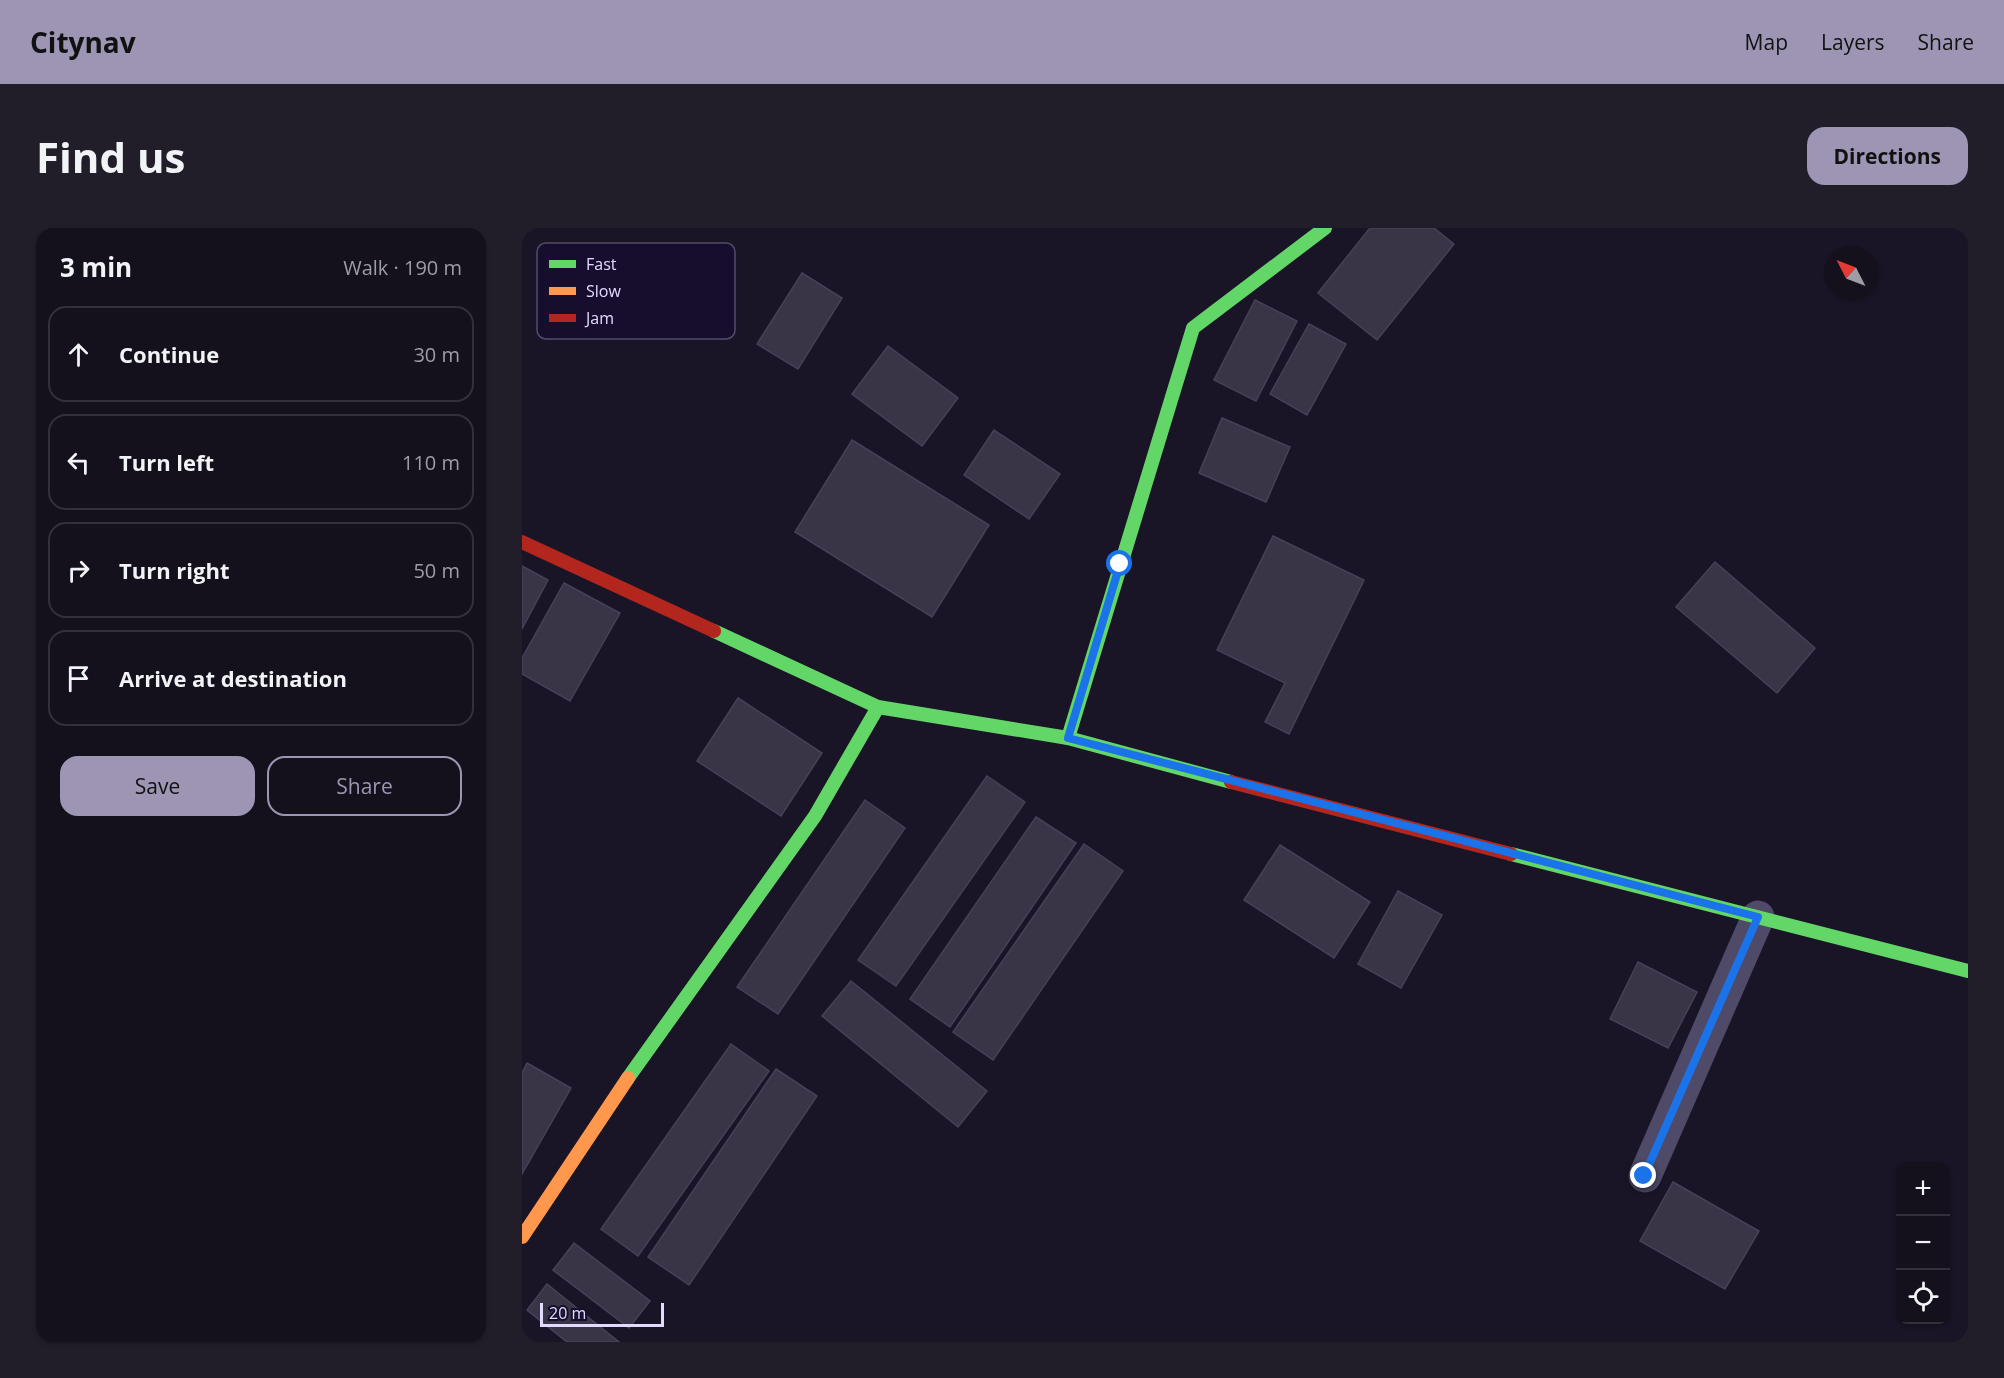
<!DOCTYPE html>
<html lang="en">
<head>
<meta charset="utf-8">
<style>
	body { margin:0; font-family:"Open Sans",sans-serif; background:#211e29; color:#f1f3f6 }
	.controls { position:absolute; right:18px; bottom:18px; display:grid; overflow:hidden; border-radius:12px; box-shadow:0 2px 4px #0004 }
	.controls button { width:54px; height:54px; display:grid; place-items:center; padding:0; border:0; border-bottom:2px solid #33303b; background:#14101c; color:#f1f3f6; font:30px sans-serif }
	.compass { position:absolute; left:1302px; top:18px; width:54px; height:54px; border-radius:50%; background:#14101c; box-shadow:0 2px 4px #0004; rotate:312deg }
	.scale { position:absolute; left:18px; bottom:15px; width:124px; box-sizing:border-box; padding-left:6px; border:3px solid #e3daff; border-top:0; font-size:16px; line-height:21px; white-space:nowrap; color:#e3daff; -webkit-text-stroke:4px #170e2d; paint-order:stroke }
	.stop { position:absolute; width:18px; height:18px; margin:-14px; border:4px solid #1a73e8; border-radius:50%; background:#fff }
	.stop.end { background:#1a73e8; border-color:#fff; box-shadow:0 2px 6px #0008 }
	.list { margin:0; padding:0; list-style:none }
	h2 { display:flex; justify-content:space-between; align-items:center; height:78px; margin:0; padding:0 24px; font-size:26px }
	h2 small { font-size:20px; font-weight:400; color:#9d9da3 }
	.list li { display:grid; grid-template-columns:39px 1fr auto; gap:18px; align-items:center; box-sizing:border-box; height:96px; margin:0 12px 12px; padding:0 12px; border:2px solid #33303b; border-radius:18px }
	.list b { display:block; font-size:22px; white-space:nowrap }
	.list em { font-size:20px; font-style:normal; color:#9d9da3 }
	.actions { display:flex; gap:12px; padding:18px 24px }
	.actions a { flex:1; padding:14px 0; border:2px solid #9d95b3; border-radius:18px; text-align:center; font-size:21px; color:#9d95b3 }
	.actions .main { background:#9d95b3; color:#111 }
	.icon { flex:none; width:33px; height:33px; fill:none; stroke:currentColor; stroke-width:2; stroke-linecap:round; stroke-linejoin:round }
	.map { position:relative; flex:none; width:1446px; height:1114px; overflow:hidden; border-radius:18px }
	header { display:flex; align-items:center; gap:36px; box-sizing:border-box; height:84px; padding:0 30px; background:#9d95b3; color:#111 }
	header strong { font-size:28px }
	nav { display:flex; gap:33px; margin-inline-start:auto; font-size:21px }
	.intro { display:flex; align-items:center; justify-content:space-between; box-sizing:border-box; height:144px; padding:0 36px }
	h1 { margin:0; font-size:42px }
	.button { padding:15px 27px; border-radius:18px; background:#9d95b3; color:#111; font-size:21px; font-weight:700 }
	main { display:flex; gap:36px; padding:0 36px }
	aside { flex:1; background:#14101c; border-radius:18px; box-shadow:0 2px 4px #0004 }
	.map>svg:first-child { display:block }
</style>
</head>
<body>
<header>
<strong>Citynav</strong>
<nav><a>Map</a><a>Layers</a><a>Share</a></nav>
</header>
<div class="intro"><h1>Find us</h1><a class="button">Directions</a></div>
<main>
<aside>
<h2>3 min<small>Walk · 190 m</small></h2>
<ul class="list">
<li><svg class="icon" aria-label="ahead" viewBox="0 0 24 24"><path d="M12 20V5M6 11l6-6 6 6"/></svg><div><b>Continue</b></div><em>30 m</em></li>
<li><svg class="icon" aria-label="left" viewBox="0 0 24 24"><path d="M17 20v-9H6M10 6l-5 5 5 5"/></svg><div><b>Turn left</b></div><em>110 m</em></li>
<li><svg class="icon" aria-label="right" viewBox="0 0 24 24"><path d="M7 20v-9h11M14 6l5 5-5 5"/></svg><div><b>Turn right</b></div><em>50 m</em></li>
<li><svg class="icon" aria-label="arrive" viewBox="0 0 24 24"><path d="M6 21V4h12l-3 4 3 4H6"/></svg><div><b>Arrive at destination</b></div></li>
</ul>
<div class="actions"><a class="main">Save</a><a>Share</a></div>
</aside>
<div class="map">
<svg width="1446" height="1114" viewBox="0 0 1446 1114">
	<rect width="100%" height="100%" fill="#1a1526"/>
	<g fill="#3a3447" stroke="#474059" stroke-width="1.5">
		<polygon points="848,0 912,0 932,16 855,112 796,65"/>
		<polygon points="280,45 320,70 276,141 235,116"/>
		<polygon points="733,72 775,93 734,173 692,152"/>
		<polygon points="787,96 824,116 785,187 748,166"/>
		<polygon points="366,118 436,170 400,218 330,166"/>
		<polygon points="700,190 768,219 744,274 677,245"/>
		<polygon points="472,202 538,246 507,291 442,247"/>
		<polygon points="330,212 467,297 410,389 273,304"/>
		<polygon points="751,308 842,352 767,506 743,494 763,455 695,422"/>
		<polygon points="1193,334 1293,420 1255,465 1154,379"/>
		<polygon points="0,338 26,352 0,401"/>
		<polygon points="42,355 98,385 48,473 0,446 0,430"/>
		<polygon points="216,470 300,525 259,588 175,533"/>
		<polygon points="465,548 503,574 374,758 336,732"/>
		<polygon points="343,572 383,600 256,786 215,759"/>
		<polygon points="514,589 554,615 428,799 388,771"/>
		<polygon points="562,616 601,643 471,832 431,804"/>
		<polygon points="758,617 848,674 812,730 722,672"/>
		<polygon points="876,663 920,687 879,760 836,736"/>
		<polygon points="1116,734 1175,764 1146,820 1088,791"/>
		<polygon points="329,753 465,863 436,899 300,788"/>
		<polygon points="209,816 247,843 116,1028 79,1001"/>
		<polygon points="5,835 49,860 0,946 0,845"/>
		<polygon points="254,841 295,868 167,1057 126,1029"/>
		<polygon points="1151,954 1237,1003 1203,1061 1118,1013"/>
		<polygon points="52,1015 128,1073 107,1100 31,1042"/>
		<polygon points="25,1056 97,1114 45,1114 5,1082"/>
	</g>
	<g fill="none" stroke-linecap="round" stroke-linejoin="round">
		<polyline stroke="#4e4a67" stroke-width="33" points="1123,948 1236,689"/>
		<g stroke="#63d668" stroke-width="14">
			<polyline points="192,403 356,479 546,510 709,554"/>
			<polyline points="546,510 671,100 803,0"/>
			<polyline points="989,626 1446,743"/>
			<polyline points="106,850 293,588 356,479"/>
		</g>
		<polyline stroke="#ff974d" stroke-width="14" points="0,1009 106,850"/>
		<g stroke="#b3261e" stroke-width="14">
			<polyline points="0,314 192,403"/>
			<polyline points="709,554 989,626"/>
		</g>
	</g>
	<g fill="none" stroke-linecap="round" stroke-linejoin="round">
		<polyline stroke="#1a73e8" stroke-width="8" points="598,336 546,510 1236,689 1122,948"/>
	</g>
	<rect x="15" y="15" width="198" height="96" rx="9" fill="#170e2d" stroke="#544b6c" stroke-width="1.5"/>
	<rect x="27" y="32" width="27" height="8" fill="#63d668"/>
	<rect x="27" y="59" width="27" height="8" fill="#ff974d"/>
	<rect x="27" y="86" width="27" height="8" fill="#b3261e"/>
	<g font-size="16" fill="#e3daff">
		<text x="64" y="42">Fast</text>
		<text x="64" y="69">Slow</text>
		<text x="64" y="96">Jam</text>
	</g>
</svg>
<div class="controls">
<button>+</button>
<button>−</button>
<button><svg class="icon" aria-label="locate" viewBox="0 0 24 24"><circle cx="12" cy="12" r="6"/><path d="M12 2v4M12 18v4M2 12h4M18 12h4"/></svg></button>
</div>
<svg class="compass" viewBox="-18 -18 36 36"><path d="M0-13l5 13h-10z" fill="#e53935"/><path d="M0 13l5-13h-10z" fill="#9d9da3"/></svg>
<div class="scale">20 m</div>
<div class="stop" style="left:598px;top:336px"></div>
<div class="stop end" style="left:1122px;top:948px"></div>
</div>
</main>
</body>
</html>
